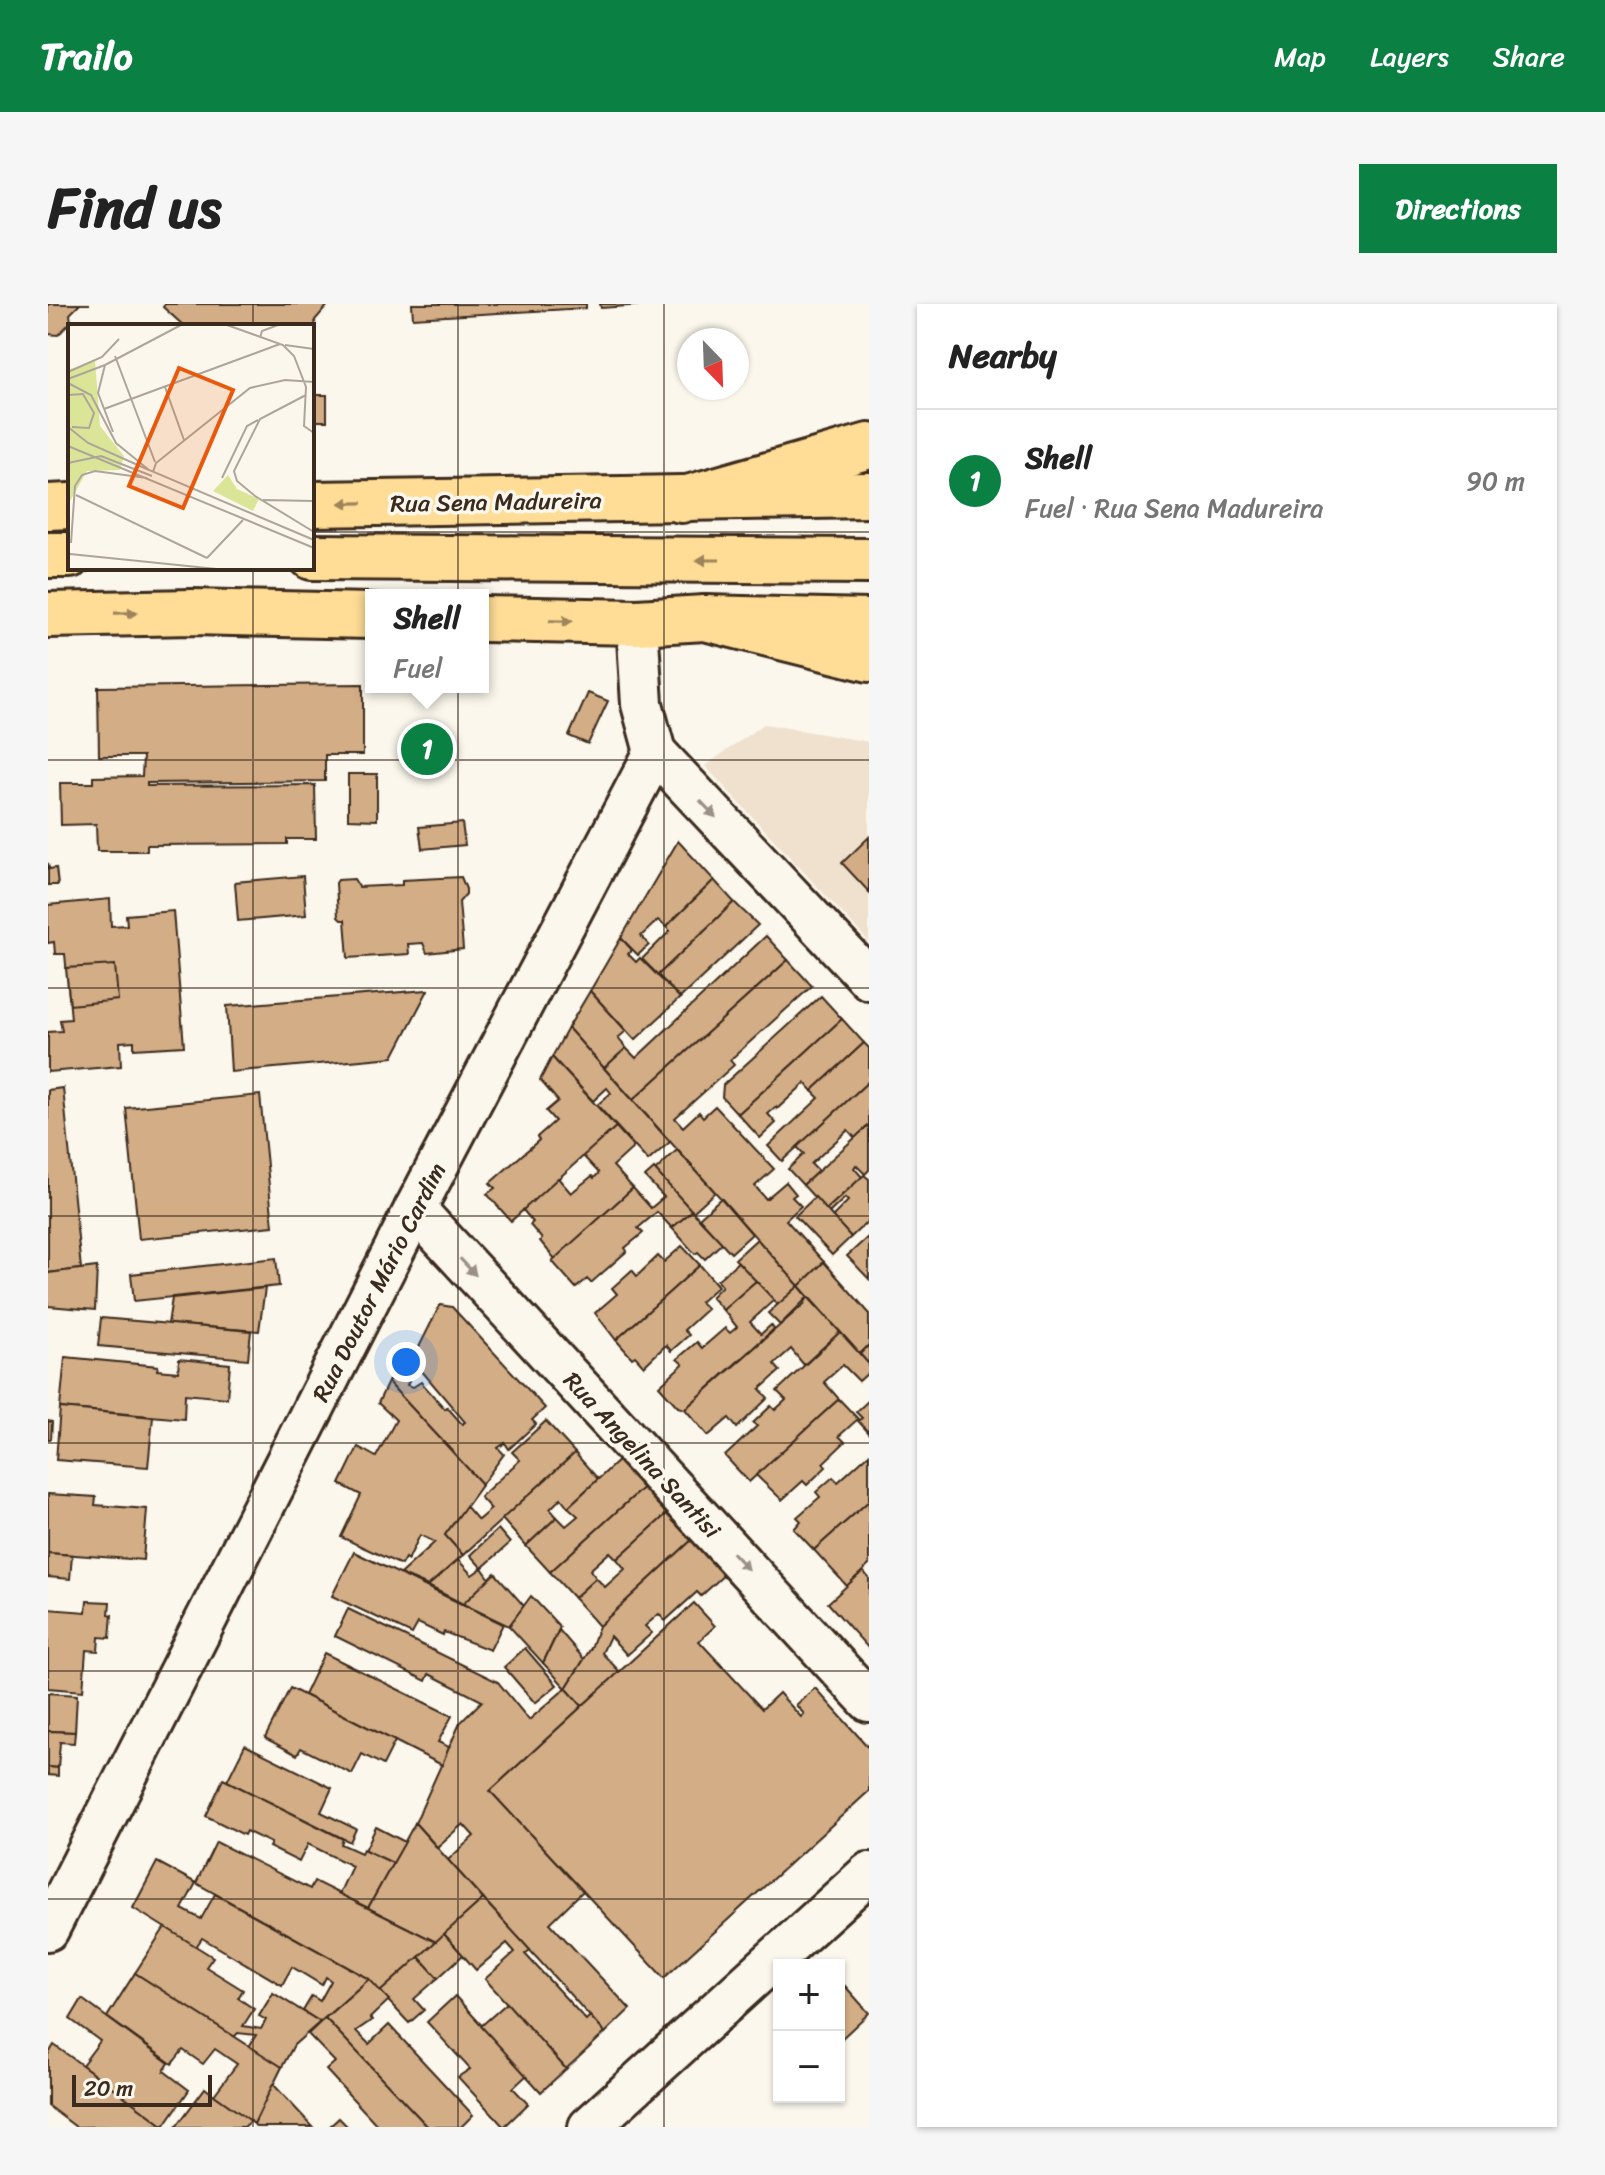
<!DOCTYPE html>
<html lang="en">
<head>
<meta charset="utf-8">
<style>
	body { margin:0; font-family:Sriracha,sans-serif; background:#f6f6f6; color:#222 }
	.controls { position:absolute; right:24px; bottom:24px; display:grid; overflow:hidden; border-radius:0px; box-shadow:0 2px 6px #0004 }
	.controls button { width:72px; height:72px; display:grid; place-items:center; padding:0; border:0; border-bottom:2px solid #e0e0e0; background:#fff; color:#222; font:40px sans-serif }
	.compass { position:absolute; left:629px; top:24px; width:72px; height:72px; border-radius:50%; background:#fff; box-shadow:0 2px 6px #0004; rotate:157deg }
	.scale { position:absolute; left:24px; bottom:20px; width:140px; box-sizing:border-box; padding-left:8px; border:4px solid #3b2a1e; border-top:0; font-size:22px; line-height:28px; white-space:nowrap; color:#3b2a1e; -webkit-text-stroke:6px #fbf7ec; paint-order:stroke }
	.you { position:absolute; left:358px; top:1058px; width:28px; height:28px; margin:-20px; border:6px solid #fff; border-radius:50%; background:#1a73e8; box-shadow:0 0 0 12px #1a73e833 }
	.badge { display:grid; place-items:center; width:52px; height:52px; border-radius:50%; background:#0b8043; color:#fff; font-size:26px; font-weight:700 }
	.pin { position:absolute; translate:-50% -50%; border:4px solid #fff; box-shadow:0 2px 8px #0006 }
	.popup { position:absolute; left:317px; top:285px; width:124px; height:104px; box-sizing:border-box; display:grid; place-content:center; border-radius:0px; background:#fff; filter:drop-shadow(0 2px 6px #0005); font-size:26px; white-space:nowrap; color:#767676 }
	.popup b { font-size:30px; color:#222 }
	.popup::after { content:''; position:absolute; left:50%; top:100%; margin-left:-16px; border:16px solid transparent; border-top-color:#fff }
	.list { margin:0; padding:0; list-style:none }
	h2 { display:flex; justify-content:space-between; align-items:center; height:104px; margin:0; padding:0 32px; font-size:34px }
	h2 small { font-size:26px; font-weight:400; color:#767676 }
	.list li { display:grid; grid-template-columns:52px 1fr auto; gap:24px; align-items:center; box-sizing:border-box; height:144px; padding:0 32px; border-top:2px solid #e0e0e0 }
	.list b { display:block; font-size:30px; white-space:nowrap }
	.list p { margin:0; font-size:26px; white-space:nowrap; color:#767676 }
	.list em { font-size:26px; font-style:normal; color:#767676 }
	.map { position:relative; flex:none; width:821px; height:1823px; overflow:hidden; border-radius:0px }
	header { display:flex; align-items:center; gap:48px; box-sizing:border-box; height:112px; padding:0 40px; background:#0b8043; color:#fff }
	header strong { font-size:38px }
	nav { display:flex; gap:44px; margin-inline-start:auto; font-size:28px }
	.intro { display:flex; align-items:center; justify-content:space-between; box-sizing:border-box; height:192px; padding:0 48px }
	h1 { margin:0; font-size:56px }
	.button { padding:20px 36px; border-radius:0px; background:#0b8043; color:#fff; font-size:28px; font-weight:700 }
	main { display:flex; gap:48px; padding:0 48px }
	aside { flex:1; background:#fff; border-radius:0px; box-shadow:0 2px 6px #0004 }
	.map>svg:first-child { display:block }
</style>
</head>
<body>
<header>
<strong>Trailo</strong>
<nav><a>Map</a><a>Layers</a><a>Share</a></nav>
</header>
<div class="intro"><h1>Find us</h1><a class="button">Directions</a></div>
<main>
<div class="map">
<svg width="821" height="1823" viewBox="0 0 821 1823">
	<rect width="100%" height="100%" fill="#fbf7ec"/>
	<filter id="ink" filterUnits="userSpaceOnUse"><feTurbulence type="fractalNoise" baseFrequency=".0125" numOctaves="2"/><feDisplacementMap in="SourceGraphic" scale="16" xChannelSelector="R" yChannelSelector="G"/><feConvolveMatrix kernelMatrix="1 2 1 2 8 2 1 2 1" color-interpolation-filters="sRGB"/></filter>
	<g filter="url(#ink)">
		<polygon fill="#efe1cd" points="716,420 821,438 821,638 657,462"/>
		<g fill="#d3ad85" stroke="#3b2a1e" stroke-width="2">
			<polygon points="0,0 42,0 32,0 22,10 23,18 10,31 0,30"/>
			<polygon points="117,0 281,0 267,16 268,29 264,34 264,22 136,22 115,3"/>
			<polygon points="364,0 538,0 538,4 365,14"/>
			<polygon points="552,0 609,0 553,4"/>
			<rect x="264" y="91" width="15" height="26"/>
			<polygon points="315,380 315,451 277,451 277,477 99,479 99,482 267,481 268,535 239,535 239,540 99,541 99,547 49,547 48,520 13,521 12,479 45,479 45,473 94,472 95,452 51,452 50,383"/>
			<polygon points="540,389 560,397 540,440 521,432"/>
			<polygon points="300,470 329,470 329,516 300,515"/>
			<polygon points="414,519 417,541 374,545 371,523"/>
			<polygon points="821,533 821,588 794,559"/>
			<polygon points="630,537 666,576 618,623 610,616 593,632 601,641 590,651 573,634"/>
			<polygon points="0,559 1,565 8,564 10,581 0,581"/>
			<polygon points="255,572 258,611 190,617 187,578"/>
			<polygon points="413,573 418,585 418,590 411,598 415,645 379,649 375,639 360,640 361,650 300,654 297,616 293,616 290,613 288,579 290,576 306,575 311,583 354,581 354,576"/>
			<polygon points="666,576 686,598 610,671 594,655 622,627 618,623"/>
			<polygon points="62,595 63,622 79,621 78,611 125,607 136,742 86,745 86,737 72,738 73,762 0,768 0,728 14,727 12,716 23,715 17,650 7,650 6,638 0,639 0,601"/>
			<polygon points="686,598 710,621 632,694 610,671"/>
			<polygon points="718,632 740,656 585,796 556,764 578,744 588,754"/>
			<polygon points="573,634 584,646 580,650 588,658 592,654 632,694 587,736 542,687"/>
			<polygon points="740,656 764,682 682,756 686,761 627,814 635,823 651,808 655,813 667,802 726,865 707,882 718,895 738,878 748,890 744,893 753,902 738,916 776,958 751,982 585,796"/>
			<polygon points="67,661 70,696 22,701 18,664"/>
			<polygon points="380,686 345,753 183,768 179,702"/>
			<polygon points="542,687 578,727 570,734 578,744 556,764 520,724"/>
			<polygon points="773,692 794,715 690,810 674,793 675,781"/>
			<polygon points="794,715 816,739 764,787 757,779 729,805 728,803 720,810 728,819 712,834 690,810"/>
			<polygon points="520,724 622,838 600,857 549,801 563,789 559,784 545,797 504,753"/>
			<polygon points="816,739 821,744 821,777 734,857 720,842 771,794 764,787"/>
			<polygon points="504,753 568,823 463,917 439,890 447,884 442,879 491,836 489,833 507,817 498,807 510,797 492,776"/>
			<polygon points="821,777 821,821 807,834 800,826 763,860 770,867 755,881 740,865 756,850 749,843"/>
			<polygon points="15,784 33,965 0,969 0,786"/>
			<polygon points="212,791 225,922 91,935 78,804"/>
			<polygon points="821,821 821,866 817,870 808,861 806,864 814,873 778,906 755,881"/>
			<polygon points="568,823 586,843 565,862 585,884 507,955 492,937 494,935 482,921 485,918 475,906 510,874 523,889 544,872 546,874 551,869 535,852"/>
			<polygon points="629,846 667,888 645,908 607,867"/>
			<polygon points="606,865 644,907 624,924 609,908 590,924 595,929 577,944 579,947 543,979 539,975 528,984 504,957 585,884 603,904 616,893 597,873"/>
			<polygon points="816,871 821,875 821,916 803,933 784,913 800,897 797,894 781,909 778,906"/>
			<polygon points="767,893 803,933 784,951 747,912"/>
			<polygon points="673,894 704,930 683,949 651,914"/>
			<polygon points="644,907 674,939 657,955 650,948 647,950 624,924"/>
			<polygon points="821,932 821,975 799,952"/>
			<polygon points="709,935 751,982 730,1001 687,955"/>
			<polygon points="634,942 652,961 568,1036 547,1009 569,990 564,984 584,966 589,972 610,952 616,958"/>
			<polygon points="228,954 231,982 86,997 83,970"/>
			<polygon points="690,958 708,977 675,1006 663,993 674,982 669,976"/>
			<polygon points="776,958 821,1009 821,1041 812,1050 751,982"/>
			<polygon points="652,961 670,982 652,998 659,1005 636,1026 641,1031 623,1047 618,1041 596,1062 587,1052 584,1054 568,1036"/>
			<polygon points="49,963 47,1006 0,1002 0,969"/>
			<polygon points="708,977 726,996 702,1018 713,1030 723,1021 726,1025 637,1105 630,1103 611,1082 635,1060 629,1055 649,1038 654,1044 677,1024 682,1029 689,1023 675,1006"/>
			<polygon points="751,982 760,993 732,1021 720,1009"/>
			<polygon points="217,984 211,1027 120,1020 124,994"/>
			<polygon points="760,993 792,1028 756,1061 743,1045 726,1060 732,1067 712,1085 720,1094 689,1124 681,1114 660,1132 637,1105 756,1000"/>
			<polygon points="392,1001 404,1003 497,1104 484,1116 488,1120 461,1145 457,1139 450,1144 456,1150 434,1180 340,1078 348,1064 363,1072 359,1081 365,1083 373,1078 397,1105 399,1103 414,1120 417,1118 367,1059 371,1055 367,1051"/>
			<polygon points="53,1014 203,1027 200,1055 50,1042"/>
			<polygon points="792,1028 821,1060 821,1068 811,1077 795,1061 776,1078 791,1095 701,1178 677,1152 709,1122 705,1119 723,1102 727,1106 738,1096 729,1087"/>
			<polygon points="821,1041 821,1060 812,1050"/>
			<polygon points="17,1053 110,1062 109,1066 130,1068 131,1055 182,1060 179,1094 137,1090 136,1115 12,1104"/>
			<polygon points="340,1078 434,1180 397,1231 415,1251 380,1282 352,1270 387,1238 372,1231 360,1256 357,1254 353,1261 293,1233 313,1191 292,1180 310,1143 328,1153 348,1116 330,1099"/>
			<polygon points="791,1095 810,1115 791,1132 797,1138 775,1159 778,1163 759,1181 755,1177 734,1196 708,1171"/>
			<polygon points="821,1096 821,1129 810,1117 814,1114 808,1108"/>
			<polygon points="12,1104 105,1113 100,1163 8,1156"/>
			<polygon points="0,1117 4,1118 3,1135 0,1135"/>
			<polygon points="498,1117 527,1149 415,1251 397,1231 418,1202 430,1216 443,1205 432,1193 472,1156 464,1148"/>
			<polygon points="527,1149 550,1175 520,1203 513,1194 502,1205 509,1213 478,1242 454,1215"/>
			<polygon points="821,1150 821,1197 766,1246 746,1225 753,1217 749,1213 772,1193 768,1188 785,1173 790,1178"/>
			<polygon points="572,1155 597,1182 502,1268 478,1242 509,1213 518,1222 530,1212 520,1203"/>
			<polygon points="597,1182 621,1208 569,1255 562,1248 542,1266 548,1274 526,1294 502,1268"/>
			<polygon points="0,1190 48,1193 47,1201 99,1205 95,1256 0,1249"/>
			<polygon points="821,1197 821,1261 799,1282 766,1246"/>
			<polygon points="621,1208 646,1234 551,1322 526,1294 548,1274 557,1283 577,1265 569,1255"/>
			<polygon points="450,1225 462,1239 434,1264 422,1251"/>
			<polygon points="646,1234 678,1269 653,1292 649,1288 617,1317 611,1310 597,1322 604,1329 579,1351 562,1332 554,1349 572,1368 534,1402 518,1384 543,1344 551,1322"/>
			<polygon points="306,1248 455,1320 442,1346 396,1328 395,1331 370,1319 364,1330 284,1292"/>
			<polygon points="0,1249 24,1251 22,1275 0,1273"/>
			<polygon points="410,1256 424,1271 434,1264 442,1275 415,1300 380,1282"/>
			<polygon points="815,1267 821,1274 821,1345 780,1299"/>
			<polygon points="447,1269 476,1302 461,1322 415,1300"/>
			<polygon points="483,1292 512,1323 495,1359 461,1322"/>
			<polygon points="39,1297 62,1298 61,1310 64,1311 62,1334 51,1333 50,1347 38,1346 35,1387 0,1384 0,1305 38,1308"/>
			<polygon points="646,1299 667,1322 651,1337 714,1405 731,1389 753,1413 756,1410 748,1401 767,1384 821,1444 821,1487 616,1674 442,1487"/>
			<polygon points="300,1305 450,1378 481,1416 518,1384 534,1402 442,1487 535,1587 502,1619 582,1705 557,1729 400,1556 426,1532 415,1520 389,1543 367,1519 412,1419 434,1397 381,1370 378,1377 287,1332"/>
			<polygon points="511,1326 536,1355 518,1384 495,1359"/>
			<polygon points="477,1344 509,1381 487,1399 456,1363"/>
			<polygon points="276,1349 404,1412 390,1438 401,1443 394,1461 256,1391"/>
			<polygon points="242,1384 347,1437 335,1461 314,1450 304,1470 253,1444 249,1451 217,1434"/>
			<polygon points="0,1389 29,1391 27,1428 0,1427"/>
			<polygon points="0,1427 27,1428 26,1439 12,1438 10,1464 0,1463"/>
			<polygon points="197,1441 284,1484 273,1508 308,1525 302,1538 179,1477"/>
			<polygon points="0,1463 10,1464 10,1472 0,1471"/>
			<polygon points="175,1475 295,1535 293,1540 313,1549 315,1545 345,1559 320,1604 291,1590 304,1562 260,1540 251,1558 221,1543 223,1539 198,1527 196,1531 158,1512"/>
			<polygon points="367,1519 435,1595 388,1638 320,1604"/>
			<polygon points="328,1523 357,1538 345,1559 317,1546"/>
			<polygon points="168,1538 262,1585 266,1577 388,1638 332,1688 321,1675 148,1579"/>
			<polygon points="109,1558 148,1579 134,1605 153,1615 167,1590 321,1675 272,1718 255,1707 264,1692 272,1697 283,1677 278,1673 274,1681 244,1663 234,1681 154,1634 148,1643 85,1604"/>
			<polygon points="435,1595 482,1646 477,1650 538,1716 542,1712 557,1729 518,1765 437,1675 467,1648 459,1639 428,1666 396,1630"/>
			<polygon points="117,1623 165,1653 158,1663 195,1686 190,1694 206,1705 195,1722 213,1725 218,1716 211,1712 225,1689 272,1718 246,1741 234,1763 201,1743 208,1731 190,1729 186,1733 87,1669"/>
			<polygon points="396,1630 415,1651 390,1674 371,1653"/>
			<polygon points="371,1653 390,1674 366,1695 376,1706 361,1719 332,1688"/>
			<polygon points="87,1669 234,1763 206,1820 166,1791 189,1760 167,1745 155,1760 135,1746 124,1760 59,1713"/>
			<polygon points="321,1675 341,1696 322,1714 324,1716 308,1727 321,1740 341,1721 425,1811 413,1823 380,1823 277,1714"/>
			<polygon points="797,1682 821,1709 791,1737 791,1688"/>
			<polygon points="407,1692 479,1771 465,1784 480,1800 456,1823 410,1773 422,1765 379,1718"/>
			<polygon points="34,1695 121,1759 116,1767 141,1786 116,1822 34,1761 52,1737 22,1715"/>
			<polygon points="459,1699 518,1765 493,1788 433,1722"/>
			<polygon points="277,1714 380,1823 331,1823 278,1766 287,1758 260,1730"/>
			<polygon points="6,1741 34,1761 116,1822 28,1823 0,1802 0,1751"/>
			<polygon points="225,1780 265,1823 208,1823 206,1820"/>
			<polygon points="157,1784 166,1791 203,1817 196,1823 128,1823"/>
			<polygon points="291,1814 300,1823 281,1823"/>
		</g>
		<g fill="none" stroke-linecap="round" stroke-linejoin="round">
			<defs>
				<g id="minor">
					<polyline points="607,448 821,675"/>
					<polyline points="367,905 821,1397"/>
					<polyline points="0,1626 367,905 607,448 594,400 589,318"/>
					<polyline points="541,1823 821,1569"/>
				</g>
				<g id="primary">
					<polyline points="264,200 821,191"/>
					<polyline points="0,203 22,202"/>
					<polyline points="0,251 22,251"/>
					<polyline points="264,253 821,257"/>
					<polyline points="0,311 144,308 323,312"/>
					<polyline points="435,315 589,318 657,314 821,355"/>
				</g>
				<g id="trunk">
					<polyline points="633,196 821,142"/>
					<polyline points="657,314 821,318"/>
				</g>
			</defs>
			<use href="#minor" stroke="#3b2a1e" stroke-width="46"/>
			<use href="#primary" stroke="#3b2a1e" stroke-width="50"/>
			<use href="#trunk" stroke="#3b2a1e" stroke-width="50"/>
			<use href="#minor" stroke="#fbf7ec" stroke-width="40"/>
			<use href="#primary" stroke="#ffdd96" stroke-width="44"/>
			<use href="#trunk" stroke="#ffdd96" stroke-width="44"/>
		</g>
		<defs><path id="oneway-solid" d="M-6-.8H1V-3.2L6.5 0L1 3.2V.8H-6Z" transform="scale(2)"/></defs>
		<g fill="#9d845a">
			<use href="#oneway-solid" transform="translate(303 199) rotate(179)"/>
			<use href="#oneway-solid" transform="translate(660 256) rotate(-180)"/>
			<use href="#oneway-solid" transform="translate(78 309) rotate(-1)"/>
			<use href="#oneway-solid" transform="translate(513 317) rotate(1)"/>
		</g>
		<g fill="#9b9085">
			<use href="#oneway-solid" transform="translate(660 505) rotate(47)"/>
			<use href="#oneway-solid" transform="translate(420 963) rotate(47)"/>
			<use href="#oneway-solid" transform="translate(692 1257) rotate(47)"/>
		</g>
	</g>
	<path fill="none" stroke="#3b2a1e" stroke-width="2" stroke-opacity="0.55" d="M205,0V22M410,0V1823M616,0V1823M0,228H22M264,228H821M205,264V1823M0,456H821M0,684H821M0,912H821M0,1139H821M0,1367H821M0,1595H821"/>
	<g text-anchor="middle" stroke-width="7" stroke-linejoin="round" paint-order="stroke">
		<g font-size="24" fill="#3b2a1e" stroke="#fbf7ec">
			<text transform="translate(448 198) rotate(-1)" y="8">Rua Sena Madureira</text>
			<text transform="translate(331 978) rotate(-63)" y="8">Rua Doutor Mário Cardim</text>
			<text transform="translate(594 1151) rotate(47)" y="8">Rua Angelina Santisi</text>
		</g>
	</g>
	<g transform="translate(20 20)">
		<rect width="246" height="246" fill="#fbf7ec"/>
		<path d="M27,36L32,102L56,132L52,146L19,147L2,177L0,46ZM160,151L169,165L191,175L185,187L145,167Z" fill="#dae597"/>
		<path fill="none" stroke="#aea59a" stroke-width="2" d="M159,1L215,21L226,32L238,63L236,102L246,109M192,14L194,7L210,1M217,21L246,25M47,32L87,138M0,48L34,33L51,15M0,55L37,41M0,59L23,71L48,119L81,146L246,216M97,63L116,116M0,71L15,70L26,89L21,104L4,103M238,71L192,95L166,147L169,157L187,172L246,208M36,85L212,20M0,103L20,119L81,146M45,108L30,69L37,41L113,1M0,122L246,224M0,139L33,132L84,152M85,148L88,139L182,64L217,56L246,58M154,154L179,102L190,96M8,171L139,234M195,176L246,177M3,219L7,162L14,151L27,147L79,154M2,230L149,245M139,234L175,196M1,245V215"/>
		<path fill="#e8590c" fill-opacity="0.15" stroke="#e8590c" stroke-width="4" d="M111,44L165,66L115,184L61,162Z"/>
		<rect width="246" height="246" fill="none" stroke="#3b2a1e" stroke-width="4"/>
	</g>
</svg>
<div class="controls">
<button>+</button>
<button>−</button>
</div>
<svg class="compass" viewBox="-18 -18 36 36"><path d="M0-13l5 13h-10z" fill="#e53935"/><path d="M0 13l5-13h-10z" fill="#767676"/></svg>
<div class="scale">20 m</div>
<div class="you"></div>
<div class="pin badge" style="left:379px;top:445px">1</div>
<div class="popup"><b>Shell</b>Fuel</div>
</div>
<aside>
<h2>Nearby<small></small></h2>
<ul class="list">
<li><span class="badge">1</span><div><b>Shell</b><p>Fuel · Rua Sena Madureira</p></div><em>90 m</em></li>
</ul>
</aside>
</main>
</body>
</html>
